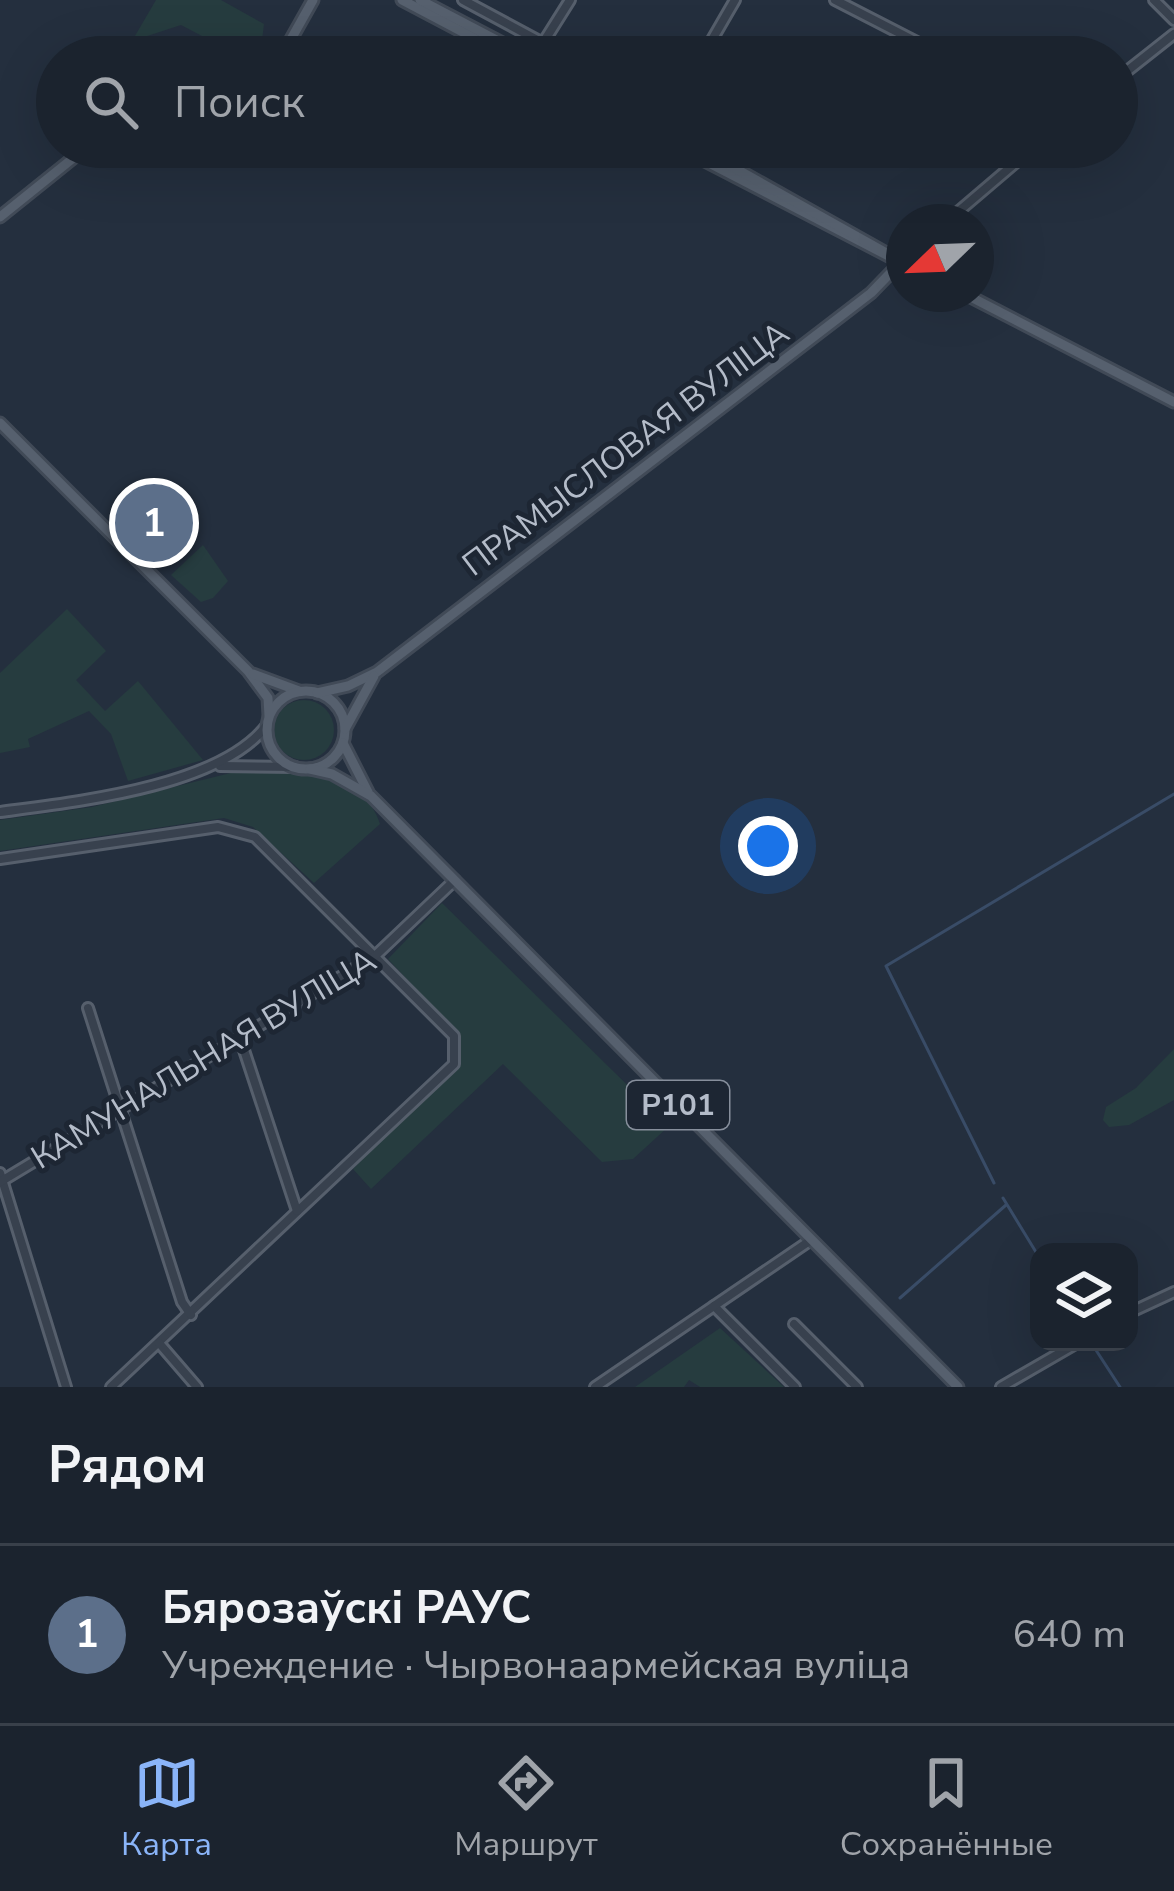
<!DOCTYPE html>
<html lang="ru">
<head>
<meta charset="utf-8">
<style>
	body { margin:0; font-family:"Nunito Sans",sans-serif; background:#242b36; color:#f1f3f6 }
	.controls { position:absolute; right:36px; bottom:36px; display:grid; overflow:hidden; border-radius:24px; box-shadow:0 12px 48px #0002 }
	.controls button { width:108px; height:108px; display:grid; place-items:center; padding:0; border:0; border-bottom:3px solid #39404a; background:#1b232e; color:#f1f3f6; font:60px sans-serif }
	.compass { position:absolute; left:886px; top:204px; width:108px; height:108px; border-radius:50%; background:#1b232e; box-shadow:0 12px 48px #0002; rotate:247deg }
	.you { position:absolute; left:768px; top:846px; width:42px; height:42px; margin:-30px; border:9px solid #fff; border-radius:50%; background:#1a73e8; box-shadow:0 0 0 18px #1a73e833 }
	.badge { display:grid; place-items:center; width:78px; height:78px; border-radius:50%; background:#8ab4f8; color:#fff; font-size:39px; font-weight:700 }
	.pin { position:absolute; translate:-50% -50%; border:6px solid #fff; box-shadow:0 3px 12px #0006 }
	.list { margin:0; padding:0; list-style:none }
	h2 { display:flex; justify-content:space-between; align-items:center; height:156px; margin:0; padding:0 48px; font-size:51px }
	h2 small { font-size:39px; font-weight:400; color:#a0a4aa }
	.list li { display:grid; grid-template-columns:78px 1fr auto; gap:36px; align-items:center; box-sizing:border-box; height:180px; padding:0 48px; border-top:3px solid #39404a }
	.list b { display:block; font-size:45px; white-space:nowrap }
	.list p { margin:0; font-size:39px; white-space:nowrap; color:#a0a4aa }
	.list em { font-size:39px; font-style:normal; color:#a0a4aa }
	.icon { flex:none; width:66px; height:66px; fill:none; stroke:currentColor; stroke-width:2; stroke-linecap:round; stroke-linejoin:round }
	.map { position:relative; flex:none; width:1174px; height:1387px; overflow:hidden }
	.search { position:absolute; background:#1b232e; box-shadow:0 12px 48px #0002; left:36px; right:36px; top:36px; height:132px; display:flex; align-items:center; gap:30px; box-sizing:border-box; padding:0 42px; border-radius:66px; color:#a0a4aa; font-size:45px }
	.sheet { height:336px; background:#1b232e }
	nav { display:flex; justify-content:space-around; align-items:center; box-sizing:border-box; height:168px; border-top:3px solid #39404a; background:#1b232e; font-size:33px; color:#a0a4aa }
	nav a { display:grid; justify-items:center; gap:6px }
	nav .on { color:#8ab4f8 }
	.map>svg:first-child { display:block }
</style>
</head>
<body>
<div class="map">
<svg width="1174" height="1387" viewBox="0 0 1174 1387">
	<rect width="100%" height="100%" fill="#242f3e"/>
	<g fill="#263c3f">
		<polygon points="156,0 221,0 264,24 260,57 242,57 181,25 132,41"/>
		<polygon points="203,545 228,581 213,598 201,602 171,575"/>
		<polygon points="67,609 106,651 76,680 105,711 138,681 203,760 128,781 111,734 89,711 28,739 30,747 0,753 0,673"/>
		<circle cx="304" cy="730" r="30"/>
		<path d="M243,770C285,772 366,772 380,824L314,883L253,827L224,818L0,851V820L92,807Z"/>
		<polygon points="442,903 669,1126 633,1159 602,1162 503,1064 371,1189 353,1169 461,1059 459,1035 388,959"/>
		<polygon points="1174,1049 1174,1100 1129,1125 1109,1127 1103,1120 1106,1107 1136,1088"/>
		<polygon points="720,1328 784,1387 700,1387 689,1380 684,1387 635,1387"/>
	</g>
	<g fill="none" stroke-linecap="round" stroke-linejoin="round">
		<g stroke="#394c67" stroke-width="3">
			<polyline points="994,1183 886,966 1174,794"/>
			<polyline points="1003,1198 1039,1257"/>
			<polyline points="900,1298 1006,1205"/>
			<polyline points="1092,1344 1120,1387"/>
		</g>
		<defs>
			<g id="minor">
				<polyline points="463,0 569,57"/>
				<polyline points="835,0 946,57"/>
				<polyline points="1154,0 1174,20"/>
				<polyline points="543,43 570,0"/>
				<polyline points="702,57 735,0"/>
				<polyline points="1117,79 1174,34"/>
				<polyline points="946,222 1034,147"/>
				<polyline points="220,766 295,767"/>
				<path d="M0,812C75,802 220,787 267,725"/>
				<polyline points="0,859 218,827 255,837 454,1036 454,1064 111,1387"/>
				<polyline points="88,1008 182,1302 191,1315"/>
				<polyline points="240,1038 297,1211"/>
				<polyline points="0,1173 66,1387"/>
				<polyline points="0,1182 375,956 455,880"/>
				<polyline points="714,1306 795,1387"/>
				<polyline points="1129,1313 1174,1292"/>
				<polyline points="794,1324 857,1387"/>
				<polyline points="159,1343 197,1387"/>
				<polyline points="595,1387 811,1240"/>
				<polyline points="1001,1387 1079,1342"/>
			</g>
			<g id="major">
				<polyline points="402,0 510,57"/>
				<polyline points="420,0 529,57"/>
				<polyline points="281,57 313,0"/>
				<polyline points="678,147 904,264"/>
				<polyline points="697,147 897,259"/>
				<polyline points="0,217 87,147"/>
				<polyline points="965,294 1174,402"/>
				<polyline points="0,423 248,671 268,698 269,716"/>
				<polyline points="253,674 299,691"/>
				<circle cx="306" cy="730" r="39"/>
				<polyline points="317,693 348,686 377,672 871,293 901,262"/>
				<polyline points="345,729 374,676"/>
				<polyline points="343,743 368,792"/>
				<polyline points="310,769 332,774 371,796 958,1387"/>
			</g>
		</defs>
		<use href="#minor" stroke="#565f6c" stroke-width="14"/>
		<use href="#major" stroke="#414a57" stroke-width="15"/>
		<use href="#minor" stroke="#38414e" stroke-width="8"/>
		<use href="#major" stroke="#56606e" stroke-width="9"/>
	</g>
	<g text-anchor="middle" stroke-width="10" stroke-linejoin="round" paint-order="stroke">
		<rect fill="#1d2633" stroke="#878f9c" stroke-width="3" x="627" y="1081" width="102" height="48" rx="9"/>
		<g font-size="30" font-weight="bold" fill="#b4bcc9">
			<text x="678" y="1115">Р101</text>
		</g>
		<g font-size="33" fill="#b4bcc9" stroke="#1d2633">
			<text transform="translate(625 448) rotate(-37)" y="12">ПРАМЫСЛОВАЯ ВУЛІЦА</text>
			<text transform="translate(203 1058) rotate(-31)" y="12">КАМУНАЛЬНАЯ ВУЛІЦА</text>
		</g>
	</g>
</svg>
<div class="controls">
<button><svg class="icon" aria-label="layers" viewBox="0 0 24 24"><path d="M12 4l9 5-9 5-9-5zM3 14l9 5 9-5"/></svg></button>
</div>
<svg class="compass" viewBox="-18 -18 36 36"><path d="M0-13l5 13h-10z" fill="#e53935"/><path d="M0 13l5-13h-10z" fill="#a0a4aa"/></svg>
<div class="you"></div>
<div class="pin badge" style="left:154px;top:523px;background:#5c6f8a">1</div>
<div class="search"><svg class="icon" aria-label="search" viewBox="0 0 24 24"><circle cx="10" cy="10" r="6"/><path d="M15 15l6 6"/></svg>Поиск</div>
</div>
<section class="sheet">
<h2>Рядом<small></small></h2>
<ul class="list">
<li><span class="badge" style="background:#5c6f8a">1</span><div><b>Бярозаўскі РАУС</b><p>Учреждение · Чырвонаармейская вуліца</p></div><em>640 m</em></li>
</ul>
</section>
<nav>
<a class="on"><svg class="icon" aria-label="map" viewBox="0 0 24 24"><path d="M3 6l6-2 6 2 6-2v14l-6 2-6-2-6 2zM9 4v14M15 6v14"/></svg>Карта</a>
<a><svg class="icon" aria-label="directions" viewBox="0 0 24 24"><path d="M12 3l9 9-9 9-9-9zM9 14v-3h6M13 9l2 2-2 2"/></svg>Маршрут</a>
<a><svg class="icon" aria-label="saved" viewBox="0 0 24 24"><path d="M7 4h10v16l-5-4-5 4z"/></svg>Сохранённые</a>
</nav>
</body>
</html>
